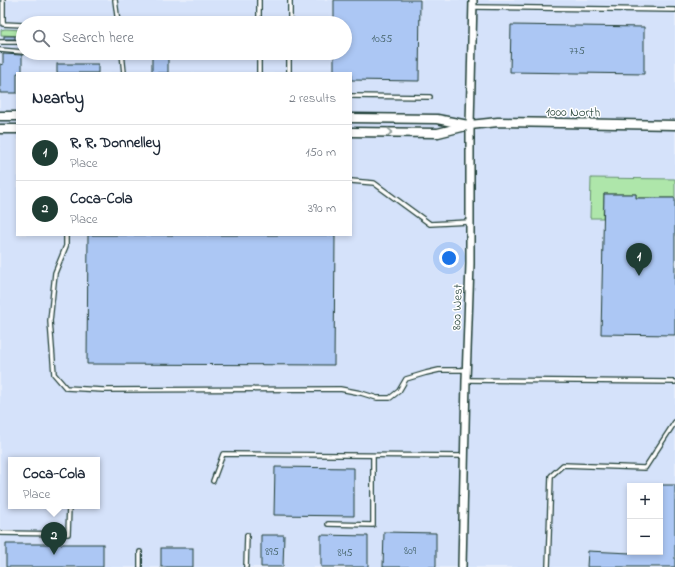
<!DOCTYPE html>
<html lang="en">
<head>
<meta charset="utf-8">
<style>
	body { margin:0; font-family:"Indie Flower",sans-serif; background:#f2f2f3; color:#1f2937 }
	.controls { position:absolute; right:12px; bottom:12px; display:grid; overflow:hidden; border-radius:0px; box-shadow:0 2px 6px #0003 }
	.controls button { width:36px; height:36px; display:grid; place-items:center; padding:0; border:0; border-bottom:1px solid #e0e1e3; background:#fff; color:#1f2937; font:20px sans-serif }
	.you { position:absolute; left:449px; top:258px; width:14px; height:14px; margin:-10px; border:3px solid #fff; border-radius:50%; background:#1a73e8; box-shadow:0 0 0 6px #1a73e833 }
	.badge { display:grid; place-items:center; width:26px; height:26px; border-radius:50%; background:#1f3d34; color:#fff; font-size:13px; font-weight:700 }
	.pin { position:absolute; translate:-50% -33px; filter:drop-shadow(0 1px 2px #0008) }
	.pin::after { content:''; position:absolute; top:21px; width:14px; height:12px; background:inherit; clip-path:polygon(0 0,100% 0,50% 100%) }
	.popup { position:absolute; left:8px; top:457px; width:92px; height:52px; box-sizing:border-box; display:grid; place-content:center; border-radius:0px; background:#fff; filter:drop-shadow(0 1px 3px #0005); font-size:13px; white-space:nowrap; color:#747a83 }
	.popup b { font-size:15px; color:#1f2937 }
	.popup::after { content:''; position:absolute; left:50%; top:100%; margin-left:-8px; border:8px solid transparent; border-top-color:#fff }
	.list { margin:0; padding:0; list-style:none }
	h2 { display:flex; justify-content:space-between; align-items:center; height:52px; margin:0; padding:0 16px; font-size:17px }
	h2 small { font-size:13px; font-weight:400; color:#747a83 }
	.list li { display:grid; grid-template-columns:26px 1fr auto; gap:12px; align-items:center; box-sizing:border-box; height:56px; padding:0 16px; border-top:1px solid #e0e1e3 }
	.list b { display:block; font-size:15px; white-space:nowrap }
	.list p { margin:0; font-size:13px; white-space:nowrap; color:#747a83 }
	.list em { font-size:13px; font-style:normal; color:#747a83 }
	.icon { flex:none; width:22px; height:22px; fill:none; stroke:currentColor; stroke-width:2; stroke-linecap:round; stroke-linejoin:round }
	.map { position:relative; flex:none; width:675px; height:567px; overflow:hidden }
	.search { position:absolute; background:#fff; box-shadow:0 2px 6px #0003; left:16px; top:16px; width:336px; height:44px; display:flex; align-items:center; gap:10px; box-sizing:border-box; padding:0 14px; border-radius:22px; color:#747a83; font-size:15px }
	.panel { position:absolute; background:#fff; box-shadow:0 2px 6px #0003; left:16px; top:72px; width:336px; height:164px; border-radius:0px }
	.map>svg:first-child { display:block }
</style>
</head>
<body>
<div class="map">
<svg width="675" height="567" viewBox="0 0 675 567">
	<rect width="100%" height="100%" fill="#e6eefc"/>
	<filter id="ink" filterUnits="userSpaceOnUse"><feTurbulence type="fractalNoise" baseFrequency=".025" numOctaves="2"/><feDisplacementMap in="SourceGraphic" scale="8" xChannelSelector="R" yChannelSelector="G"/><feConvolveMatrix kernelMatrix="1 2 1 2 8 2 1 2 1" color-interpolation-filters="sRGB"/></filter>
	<g filter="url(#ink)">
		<path fill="#d5e2fa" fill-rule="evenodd" d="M0,0H675V567H0ZM23,23H345V53H23ZM17,73H351V235H17ZM11,460H97V506H11ZM630,486H660V552H630Z"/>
		<g fill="#aee6aa" stroke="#66926f">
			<polygon points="5,29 23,30 23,36 1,35 1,30"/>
			<polygon points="591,178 675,179 675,198 636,198 636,194 604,194 603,218 590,218"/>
		</g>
		<g fill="#acc7f4" stroke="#1f3d34">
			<polygon points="334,0 420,0 419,81 351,80 351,73 334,73 334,53 345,53 345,23 334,23"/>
			<polygon points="511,25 644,27 644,74 510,72"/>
			<rect x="4" y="36" width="11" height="3"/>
			<rect x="152" y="53" width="16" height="20"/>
			<polygon points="3,54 22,55 22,73 17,73 17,93 0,93 0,64 3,65"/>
			<rect x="57" y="64" width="41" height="9"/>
			<polygon points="604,194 636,194 636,198 675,198 675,335 601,334"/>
			<polygon points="88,235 335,235 334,365 87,364"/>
			<polygon points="275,467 354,468 354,516 274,515"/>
			<polygon points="660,485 675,485 675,567 587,567 588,551 630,553 630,552 660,552"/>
			<polygon points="384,532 436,533 436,567 383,567"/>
			<polygon points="261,535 284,535 283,567 261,567"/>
			<polygon points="321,535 368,536 368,567 321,567"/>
			<rect x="6" y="544" width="97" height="23"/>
			<rect x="161" y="548" width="32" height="19"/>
		</g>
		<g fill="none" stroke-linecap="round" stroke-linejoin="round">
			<defs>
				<g id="service">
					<polyline points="3,0 3,24 23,25"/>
					<polyline points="115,0 118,23"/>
					<polyline points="259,0 259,23"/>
					<polyline points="473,7 675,10"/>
					<polyline points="290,23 290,0"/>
					<polyline points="0,42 23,42"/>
					<polyline points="0,50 23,52"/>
					<polyline points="122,53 124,73"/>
					<polyline points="259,53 259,73"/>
					<polyline points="289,73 289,53"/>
					<polyline points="351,96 430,97"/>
					<polyline points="351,181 374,183 430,224 469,222"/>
					<polyline points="66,235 66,246 55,273 50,321 54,374 66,388 103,390 340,389 361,393 377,398 390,398 399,391 406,379 426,373 439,370 466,370"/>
					<polyline points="466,380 675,382"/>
					<polyline points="213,481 223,454 464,456"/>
					<polyline points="328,524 373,525 373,456"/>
					<polyline points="0,533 68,534 69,506"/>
					<polyline points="140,567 140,552"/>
					<polyline points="246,567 247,535"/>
					<polyline points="548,567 551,476 563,465 645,468 675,422"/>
				</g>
				<polyline id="minor" points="462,567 466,380 470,264 470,125 473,0"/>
				<g id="tertiary">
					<polyline points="0,116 17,116"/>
					<polyline points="351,118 437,119 468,125"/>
					<polyline points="0,129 17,129"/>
					<polyline points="351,132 438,133 470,125 498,122 675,125"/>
				</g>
			</defs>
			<use href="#service" stroke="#1f3d34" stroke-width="6"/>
			<use href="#minor" stroke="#1f3d34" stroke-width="10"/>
			<use href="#tertiary" stroke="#1f3d34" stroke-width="11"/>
			<use href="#service" stroke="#fff" stroke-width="3.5"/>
			<use href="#minor" stroke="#fff" stroke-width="7"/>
			<use href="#tertiary" stroke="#fff" stroke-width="8"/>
		</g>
		<defs><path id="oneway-chevron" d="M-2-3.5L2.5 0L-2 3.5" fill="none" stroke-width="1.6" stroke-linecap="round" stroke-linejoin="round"/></defs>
		<use stroke="#8f9e9a" href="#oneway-chevron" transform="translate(390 132) rotate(1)"/>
	</g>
	<g text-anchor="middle" stroke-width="3" stroke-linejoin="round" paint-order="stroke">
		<g font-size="11" fill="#426064">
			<text x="382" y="42">1055</text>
			<text x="577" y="54">775</text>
			<text x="410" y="554">809</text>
			<text x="272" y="555">895</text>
			<text x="345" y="556">845</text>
		</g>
		<g font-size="13" fill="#1f3d34" stroke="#fff">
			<text transform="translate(573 111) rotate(1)" y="5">1000 North</text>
			<text transform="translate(456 307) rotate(-88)" y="5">800 West</text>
		</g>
	</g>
</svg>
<div class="controls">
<button>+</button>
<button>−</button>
</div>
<div class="you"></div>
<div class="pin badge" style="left:639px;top:276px">1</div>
<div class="pin badge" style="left:54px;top:555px">2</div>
<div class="popup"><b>Coca-Cola</b>Place</div>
<div class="search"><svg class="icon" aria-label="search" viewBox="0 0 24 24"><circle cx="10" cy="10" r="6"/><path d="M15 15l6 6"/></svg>Search here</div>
<section class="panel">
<h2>Nearby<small>2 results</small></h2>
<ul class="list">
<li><span class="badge">1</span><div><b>R. R. Donnelley</b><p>Place</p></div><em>150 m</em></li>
<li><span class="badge">2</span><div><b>Coca-Cola</b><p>Place</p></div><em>390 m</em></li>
</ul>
</section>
</div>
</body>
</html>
